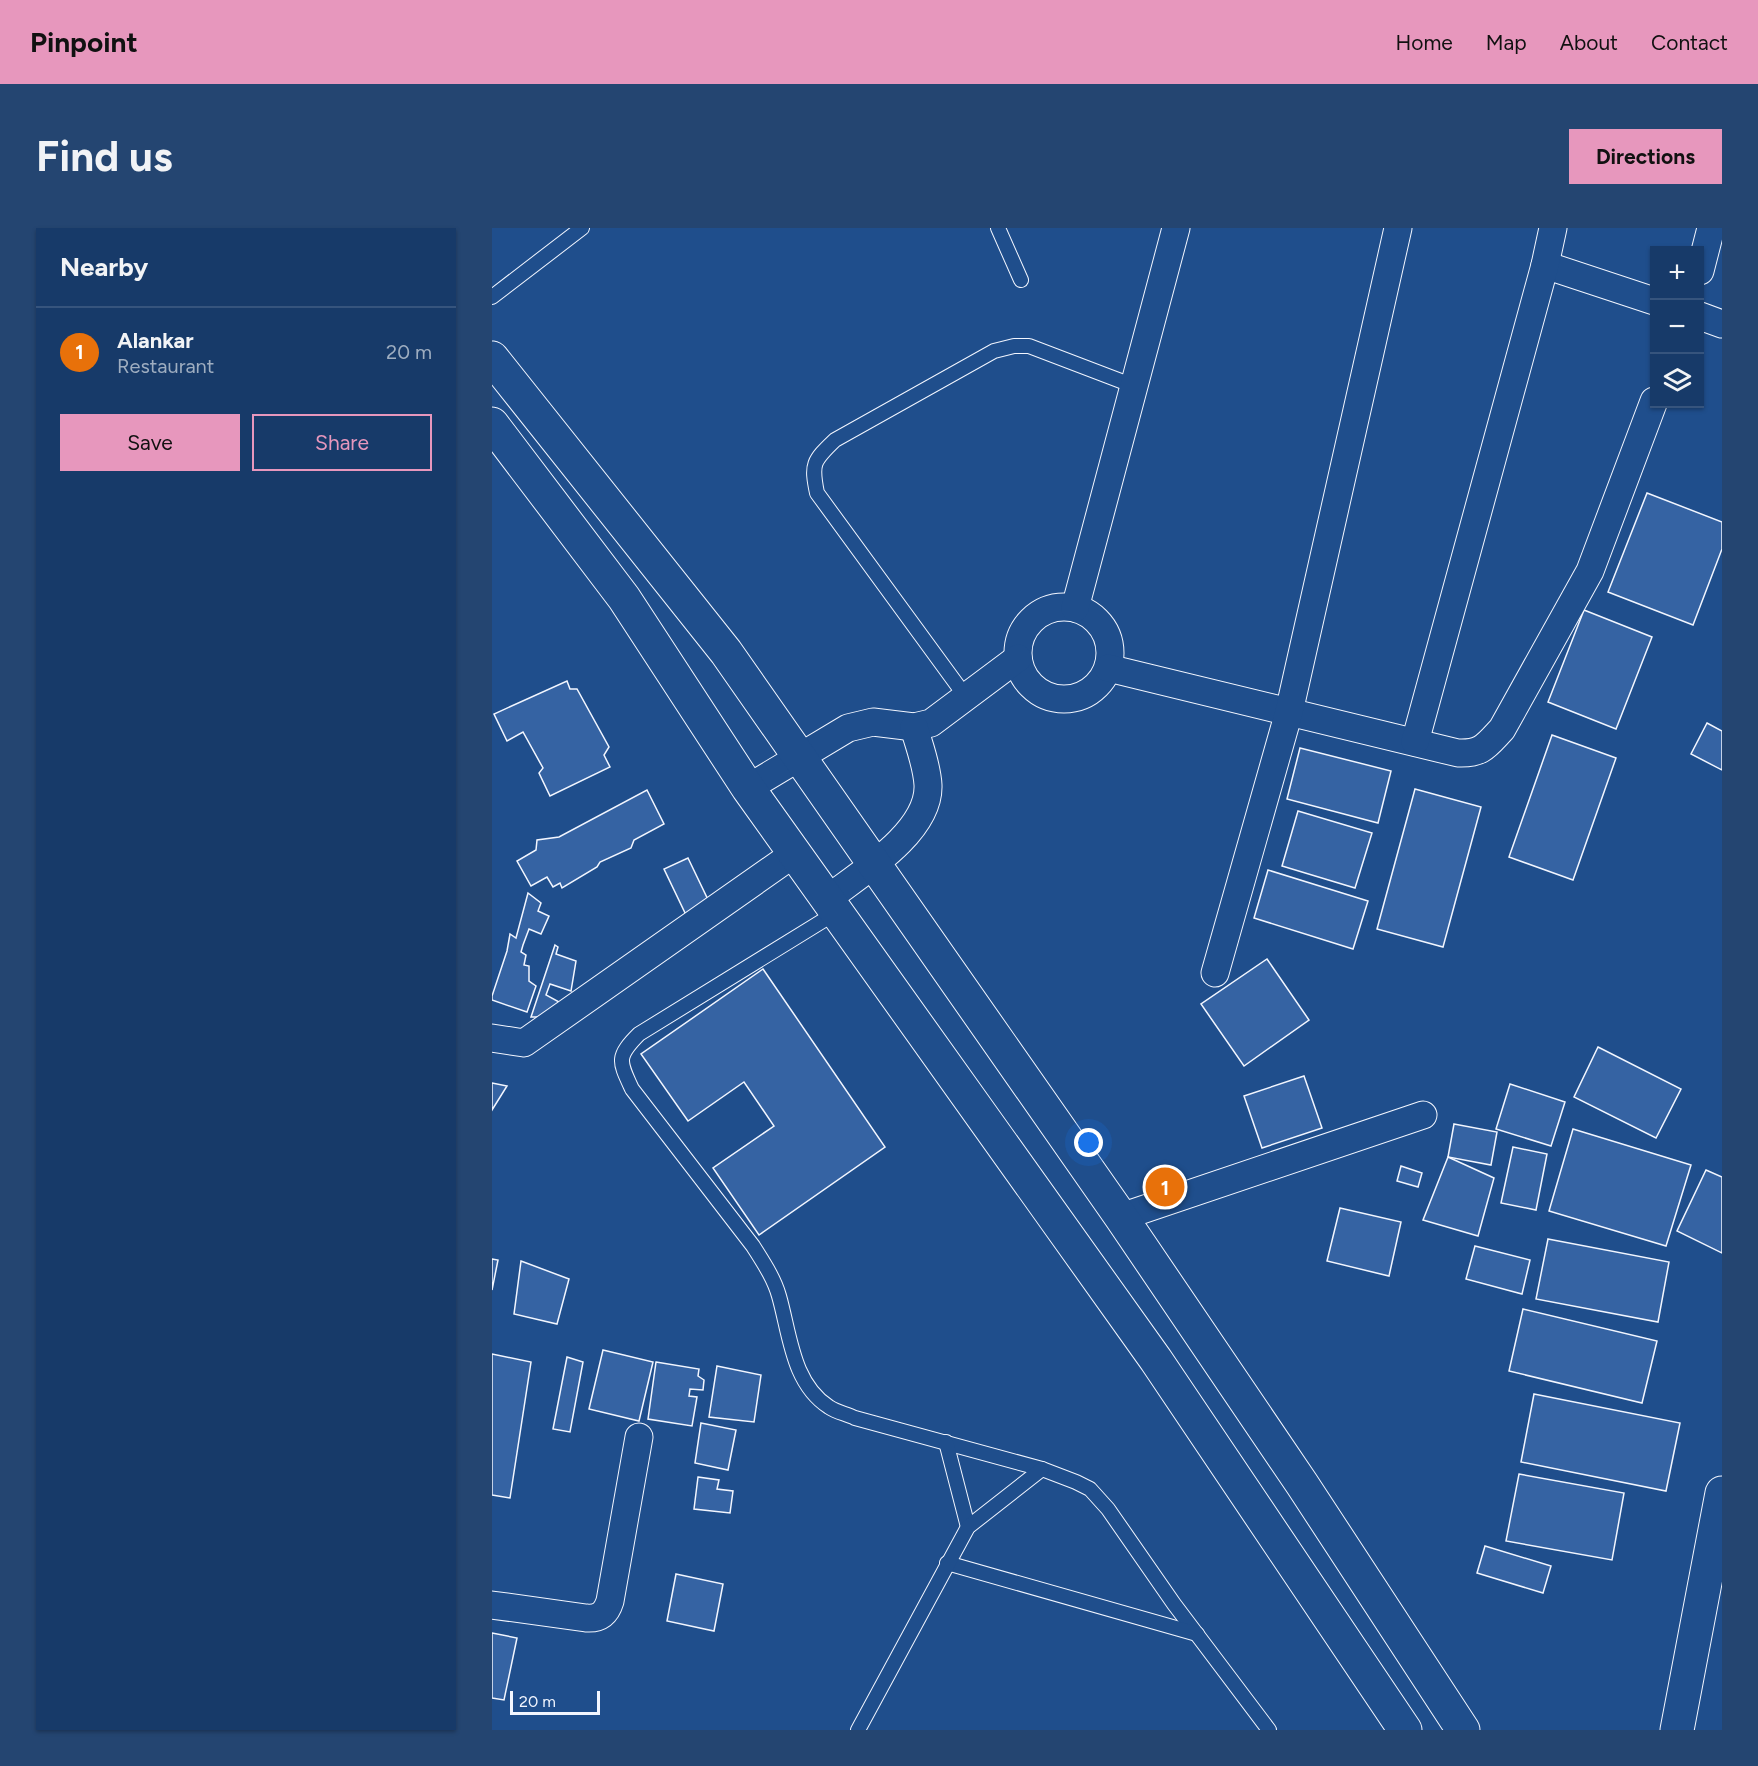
<!DOCTYPE html>
<html lang="en">
<head>
<meta charset="utf-8">
<style>
	body { margin:0; font-family:Figtree,sans-serif; background:#244571; color:#f1f3f6 }
	.controls { position:absolute; right:18px; top:18px; display:grid; overflow:hidden; border-radius:0px; box-shadow:0 2px 4px #0004 }
	.controls button { width:54px; height:54px; display:grid; place-items:center; padding:0; border:0; border-bottom:2px solid #36547d; background:#173a69; color:#f1f3f6; font:30px sans-serif }
	.scale { position:absolute; left:18px; bottom:15px; width:90px; box-sizing:border-box; padding-left:6px; border:3px solid #f2f6ff; border-top:0; font-size:16px; line-height:21px; white-space:nowrap; color:#f2f6ff; -webkit-text-stroke:4px #1f4e8c; paint-order:stroke }
	.you { position:absolute; left:597px; top:915px; width:21px; height:21px; margin:-15px; border:4px solid #fff; border-radius:50%; background:#1a73e8; box-shadow:0 0 0 9px #1a73e833 }
	.badge { display:grid; place-items:center; width:39px; height:39px; border-radius:50%; background:#e797bd; color:#fff; font-size:20px; font-weight:700 }
	.pin { position:absolute; translate:-50% -50%; border:3px solid #fff; box-shadow:0 2px 6px #0006 }
	.list { margin:0; padding:0; list-style:none }
	h2 { display:flex; justify-content:space-between; align-items:center; height:78px; margin:0; padding:0 24px; font-size:26px }
	h2 small { font-size:20px; font-weight:400; color:#9eadc0 }
	.list li { display:grid; grid-template-columns:39px 1fr auto; gap:18px; align-items:center; box-sizing:border-box; height:90px; padding:0 24px; border-top:2px solid #36547d }
	.list b { display:block; font-size:22px; white-space:nowrap }
	.list p { margin:0; font-size:20px; white-space:nowrap; color:#9eadc0 }
	.list em { font-size:20px; font-style:normal; color:#9eadc0 }
	.actions { display:flex; gap:12px; padding:18px 24px }
	.actions a { flex:1; padding:14px 0; border:2px solid #e797bd; border-radius:0px; text-align:center; font-size:21px; color:#e797bd }
	.actions .main { background:#e797bd; color:#111 }
	.icon { flex:none; width:33px; height:33px; fill:none; stroke:currentColor; stroke-width:2; stroke-linecap:round; stroke-linejoin:round }
	.map { position:relative; flex:none; width:1230px; height:1502px; overflow:hidden; border-radius:0px }
	header { display:flex; align-items:center; gap:36px; box-sizing:border-box; height:84px; padding:0 30px; background:#e797bd; color:#111 }
	header strong { font-size:28px }
	nav { display:flex; gap:33px; margin-inline-start:auto; font-size:21px }
	.intro { display:flex; align-items:center; justify-content:space-between; box-sizing:border-box; height:144px; padding:0 36px }
	h1 { margin:0; font-size:42px }
	.button { padding:15px 27px; border-radius:0px; background:#e797bd; color:#111; font-size:21px; font-weight:700 }
	main { display:flex; gap:36px; padding:0 36px }
	aside { flex:1; background:#173a69; border-radius:0px; box-shadow:0 2px 4px #0004 }
	.map>svg:first-child { display:block }
</style>
</head>
<body>
<header>
<strong>Pinpoint</strong>
<nav><a>Home</a><a>Map</a><a>About</a><a>Contact</a></nav>
</header>
<div class="intro"><h1>Find us</h1><a class="button">Directions</a></div>
<main>
<aside>
<h2>Nearby<small></small></h2>
<ul class="list">
<li><span class="badge" style="background:#e8710a">1</span><div><b>Alankar</b><p>Restaurant</p></div><em>20 m</em></li>
</ul>
<div class="actions"><a class="main">Save</a><a>Share</a></div>
</aside>
<div class="map">
<svg width="1230" height="1502" viewBox="0 0 1230 1502">
	<rect width="100%" height="100%" fill="#1f4e8c"/>
	<g fill="#3563a3" stroke="#f2f6ff" stroke-width="1.5">
		<polygon points="1155,265 1230,294 1230,321 1201,397 1116,364"/>
		<polygon points="1092,382 1160,409 1124,501 1056,474"/>
		<polygon points="75,453 78,461 85,461 117,519 112,527 118,539 58,568 47,545 51,540 31,504 15,513 2,486"/>
		<polygon points="1215,495 1230,503 1230,542 1199,526"/>
		<polygon points="1060,507 1124,530 1081,652 1017,629"/>
		<polygon points="808,520 899,543 886,595 795,571"/>
		<polygon points="923,561 989,579 951,719 885,701"/>
		<polygon points="155,562 172,596 142,612 139,620 108,634 105,639 70,660 68,655 61,659 55,649 39,658 25,633 44,622 45,612 67,609"/>
		<polygon points="806,583 880,605 863,660 790,638"/>
		<polygon points="196,630 219,678 195,689 172,641"/>
		<polygon points="776,642 876,673 861,721 762,690"/>
		<polygon points="36,665 49,675 46,683 57,688 49,706 37,701 31,717 29,724 34,727 32,737 37,738 37,753 44,758 35,784 0,772 0,768 15,723 18,706 24,710"/>
		<polygon points="63,717 66,719 64,726 84,733 79,763 58,756 54,767 69,775 62,789 39,789"/>
		<polygon points="775,731 817,792 752,838 709,776"/>
		<polygon points="271,741 393,919 267,1007 221,940 282,898 252,854 196,893 149,826"/>
		<polygon points="1106,819 1189,861 1164,910 1082,869"/>
		<polygon points="812,848 830,900 770,920 752,868"/>
		<polygon points="0,855 15,858 0,882"/>
		<polygon points="1018,856 1073,874 1059,918 1004,901"/>
		<polygon points="962,896 1005,904 999,937 956,929"/>
		<polygon points="1081,901 1199,937 1174,1018 1057,983"/>
		<polygon points="1021,919 1055,926 1044,982 1009,975"/>
		<polygon points="956,929 1002,950 986,1008 931,992"/>
		<polygon points="909,938 930,945 926,959 905,953"/>
		<polygon points="1214,942 1230,949 1230,1025 1185,1003"/>
		<polygon points="848,980 909,994 897,1048 835,1033"/>
		<polygon points="1056,1011 1177,1034 1166,1094 1044,1071"/>
		<polygon points="983,1018 1038,1032 1030,1066 974,1051"/>
		<polygon points="0,1031 6,1032 0,1062"/>
		<polygon points="29,1033 77,1051 65,1096 22,1086"/>
		<polygon points="1031,1081 1165,1113 1150,1175 1017,1143"/>
		<polygon points="111,1122 161,1134 147,1193 97,1181"/>
		<polygon points="0,1126 39,1134 18,1270 0,1267"/>
		<polygon points="75,1129 91,1134 78,1204 61,1201"/>
		<polygon points="164,1134 207,1141 206,1148 212,1152 211,1162 198,1161 197,1168 205,1169 200,1198 156,1191"/>
		<polygon points="225,1138 269,1147 262,1194 217,1189"/>
		<polygon points="1042,1166 1188,1195 1174,1263 1029,1234"/>
		<polygon points="209,1195 244,1202 236,1242 203,1235"/>
		<polygon points="1027,1246 1132,1265 1120,1332 1014,1313"/>
		<polygon points="206,1249 227,1252 225,1261 241,1263 238,1285 202,1281"/>
		<polygon points="993,1318 1059,1338 1051,1365 985,1345"/>
		<polygon points="184,1346 231,1356 222,1403 175,1393"/>
		<polygon points="0,1405 25,1410 12,1472 0,1470"/>
	</g>
	<g fill="none" stroke-linecap="round" stroke-linejoin="round">
		<defs>
			<g id="service">
				<polyline points="506,0 529,52"/>
				<polyline points="0,69 90,0"/>
				<path d="M474,469L325,265C319,236 321,233 343,212L502,123L522,118H537L642,158"/>
				<path d="M345,684L147,806C124,829 127,833 140,861L261,1018C271,1034 282,1050 287,1068C298,1106 300,1155 337,1179C344,1184 355,1186 363,1190L550,1241L584,1254L598,1261L616,1281L682,1376L777,1502"/>
				<polyline points="454,1214 476,1299"/>
				<polyline points="455,1335 705,1406"/>
				<polyline points="366,1502 476,1299 550,1241"/>
			</g>
			<g id="minor">
				<polyline points="1053,37 1162,73"/>
				<polyline points="1208,43 1219,0"/>
				<polyline points="1208,88 1230,96"/>
				<circle cx="572" cy="425" r="46"/>
				<polyline points="583,380 684,0"/>
				<path d="M616,440L966,525C990,526 994,518 1010,501L1098,343L1162,173"/>
				<polyline points="923,514 1053,37 1061,0"/>
				<polyline points="256,560 356,500 381,494 422,499 439,495 526,430"/>
				<path d="M335,671C368,646 438,604 436,557C435,537 427,518 422,499"/>
				<polyline points="723,745 797,484 906,0"/>
				<polyline points="0,810 32,815 303,625"/>
				<polyline points="629,989 931,887"/>
				<path d="M0,1377L94,1390C107,1391 114,1386 118,1373L147,1209"/>
			</g>
			<polyline id="tertiary" points="1185,1502 1230,1265"/>
			<g id="primary">
				<polyline points="0,130 234,424 629,989 810,1256 971,1502"/>
				<polyline points="0,196 132,370 256,560 664,1132 913,1502"/>
			</g>
		</defs>
		<use href="#service" stroke="#f2f6ff" stroke-width="16"/>
		<use href="#minor" stroke="#f2f6ff" stroke-width="29"/>
		<use href="#tertiary" stroke="#f2f6ff" stroke-width="35"/>
		<use href="#primary" stroke="#f2f6ff" stroke-width="35"/>
		<use href="#service" stroke="#1f4e8c" stroke-width="14"/>
		<use href="#minor" stroke="#1f4e8c" stroke-width="27"/>
		<use href="#tertiary" stroke="#1f4e8c" stroke-width="33"/>
		<use href="#primary" stroke="#1f4e8c" stroke-width="33"/>
	</g>
</svg>
<div class="controls">
<button>+</button>
<button>−</button>
<button><svg class="icon" aria-label="layers" viewBox="0 0 24 24"><path d="M12 4l9 5-9 5-9-5zM3 14l9 5 9-5"/></svg></button>
</div>
<div class="scale">20 m</div>
<div class="you"></div>
<div class="pin badge" style="left:673px;top:959px;background:#e8710a">1</div>
</div>
</main>
</body>
</html>
